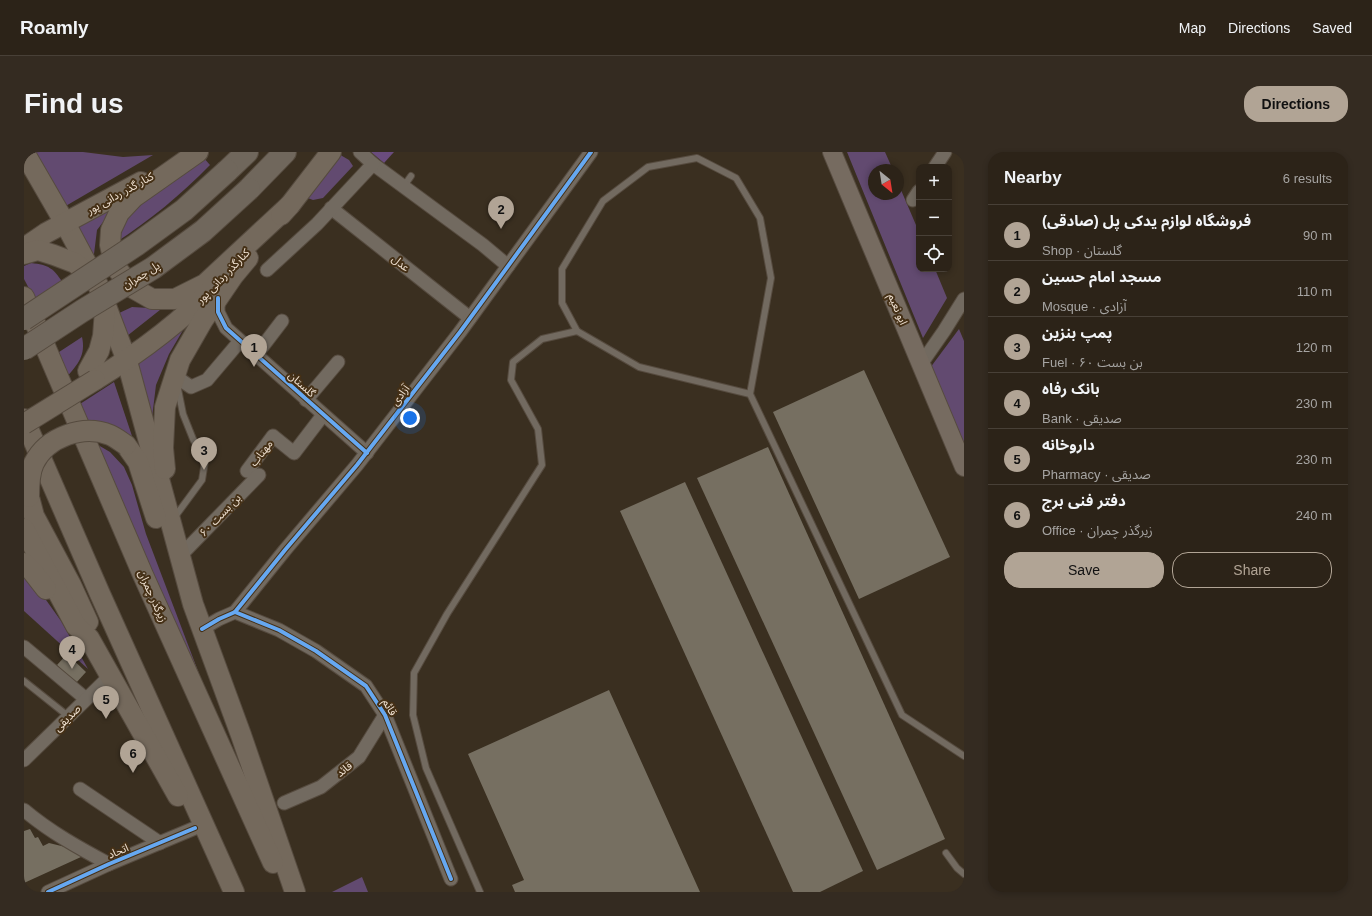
<!DOCTYPE html>
<html lang="en">
<head>
<meta charset="utf-8">
<style>
	body { margin:0; font-family:Helvetica,"Noto Sans Arabic",sans-serif; background:#342b21; color:#f1f3f6 }
	.controls { position:absolute; right:12px; top:12px; display:grid; overflow:hidden; border-radius:8px; box-shadow:0 2px 6px #0003 }
	.controls button { width:36px; height:36px; display:grid; place-items:center; padding:0; border:0; border-bottom:1px solid #484037; background:#2c2318; color:#f1f3f6; font:20px sans-serif }
	.compass { position:absolute; left:844px; top:12px; width:36px; height:36px; border-radius:50%; background:#2c2318; box-shadow:0 2px 6px #0003; rotate:150deg }
	.you { position:absolute; left:386px; top:266px; width:14px; height:14px; margin:-10px; border:3px solid #fff; border-radius:50%; background:#1a73e8; box-shadow:0 0 0 6px #1a73e833 }
	.badge { display:grid; place-items:center; width:26px; height:26px; border-radius:50%; background:#b1a495; color:#111; font-size:13px; font-weight:700 }
	.pin { position:absolute; translate:-50% -33px; filter:drop-shadow(0 1px 2px #0008) }
	.pin::after { content:''; position:absolute; top:21px; width:14px; height:12px; background:inherit; clip-path:polygon(0 0,100% 0,50% 100%) }
	.list { margin:0; padding:0; list-style:none }
	h2 { display:flex; justify-content:space-between; align-items:center; height:52px; margin:0; padding:0 16px; font-size:17px }
	h2 small { font-size:13px; font-weight:400; color:#a6a4a2 }
	.list li { display:grid; grid-template-columns:26px 1fr auto; gap:12px; align-items:center; box-sizing:border-box; height:56px; padding:0 16px; border-top:1px solid #484037 }
	.list b { display:block; font-size:15px; white-space:nowrap }
	.list p { margin:0; font-size:13px; white-space:nowrap; color:#a6a4a2 }
	.list em { font-size:13px; font-style:normal; color:#a6a4a2 }
	.actions { display:flex; gap:8px; padding:12px 16px }
	.actions a { flex:1; padding:9px 0; border:1px solid #b1a495; border-radius:16px; text-align:center; font-size:14px; color:#b1a495 }
	.actions .main { background:#b1a495; color:#111 }
	.icon { flex:none; width:22px; height:22px; fill:none; stroke:currentColor; stroke-width:2; stroke-linecap:round; stroke-linejoin:round }
	.map { position:relative; flex:none; width:940px; height:740px; overflow:hidden; border-radius:16px }
	header { display:flex; align-items:center; gap:24px; box-sizing:border-box; height:56px; padding:0 20px; background:#2c2318; border-bottom:1px solid #484037 }
	header strong { font-size:19px }
	nav { display:flex; gap:22px; margin-inline-start:auto; font-size:14px }
	.intro { display:flex; align-items:center; justify-content:space-between; box-sizing:border-box; height:96px; padding:0 24px }
	h1 { margin:0; font-size:28px }
	.button { padding:10px 18px; border-radius:16px; background:#b1a495; color:#111; font-size:14px; font-weight:700 }
	main { display:flex; gap:24px; padding:0 24px }
	aside { flex:1; background:#2c2318; border-radius:16px; box-shadow:0 2px 6px #0003 }
	.map>svg:first-child { display:block }
</style>
</head>
<body>
<header>
<strong>Roamly</strong>
<nav><a>Map</a><a>Directions</a><a>Saved</a></nav>
</header>
<div class="intro"><h1>Find us</h1><a class="button">Directions</a></div>
<main>
<div class="map">
<svg width="940" height="740" viewBox="0 0 940 740">
	<rect width="100%" height="100%" fill="#3a2f20"/>
	<g fill="#624a70">
		<polygon points="6,0 59,0 99,5 129,3 40,55"/>
		<polygon points="823,0 861,0 869,18 850,18 850,42 874,42 874,31 895,80 895,117 911,117 923,146 899,186"/>
		<polygon points="313,1 325,8 329,14 299,46 289,48 281,45"/>
		<path d="M179,5L186,13C158,42 125,69 91,91L101,64Z"/>
		<polygon points="107,42 82,66 73,78 69,110 51,77"/>
		<path d="M7,111C25,113 29,116 39,131L11,148L0,127V114Z"/>
		<polygon points="141,154 103,184 93,162 108,155 125,156"/>
		<polygon points="162,173 145,202 132,233 127,274 110,213"/>
		<polygon points="935,177 940,189 940,299 906,216"/>
		<path d="M58,185C62,203 54,212 43,225L32,202Z"/>
		<polygon points="90,230 108,284 101,287 64,271 56,252"/>
		<polygon points="69,290 86,300 100,315 108,333 122,382 199,585"/>
		<polygon points="0,417 37,469 64,517 0,459"/>
		<polygon points="338,725 344,740 308,740"/>
	</g>
	<polygon fill="#6a4c7d" points="347,0 370,0 360,11"/>
	<g fill="#766f61">
		<polygon points="840,218 926,405 835,447 749,260"/>
		<polygon points="744,295 921,687 853,718 673,326"/>
		<polygon points="661,330 839,719 796,740 769,740 596,359"/>
		<polygon points="43,502 62,520 52,531 33,513"/>
		<polygon points="585,538 676,740 491,740 488,733 500,728 444,602"/>
		<polygon points="6,677 11,686 14,685 19,694 25,691 54,698 57,701 57,705 0,731 0,679"/>
	</g>
	<g fill="none" stroke-linecap="round" stroke-linejoin="round">
		<defs>
			<g id="lane">
				<polyline points="380,34 387,24"/>
				<polyline points="553,179 538,151 538,117 579,49 624,15 673,6 712,26 736,66 747,126 726,242"/>
				<polyline points="150,366 178,328 181,309 169,287 159,262 154,237"/>
				<polyline points="0,529 44,564"/>
				<polyline points="922,701 933,716 940,722"/>
				<polyline points="456,740 402,616 389,563 390,521 423,462 518,313 514,277 487,228 489,210 518,187 553,179 615,215 726,242 878,563 940,604"/>
			</g>
			<g id="street">
				<polyline points="336,0 349,12 459,93 484,114"/>
				<polyline points="911,15 921,0"/>
				<polyline points="889,48 895,39"/>
				<polyline points="307,56 446,166"/>
				<polyline points="243,118 293,72 349,12"/>
				<polyline points="194,147 194,160 202,176 343,301"/>
				<polyline points="232,203 258,169"/>
				<polyline points="897,212 920,179 940,147"/>
				<polyline points="151,224 167,235 183,228 216,189"/>
				<polyline points="282,248 314,210"/>
				<polyline points="223,319 249,284 270,301 299,263"/>
				<polyline points="156,404 235,323"/>
				<polyline points="211,460 255,478 292,499 342,534 361,563 427,727"/>
				<polyline points="178,477 195,467 211,460 261,398 333,313 436,180 567,0"/>
				<polyline points="0,495 62,547"/>
				<polyline points="0,608 86,524"/>
				<polyline points="56,637 136,691"/>
				<polyline points="260,651 297,635 335,605 361,563"/>
				<path d="M0,658C26,680 55,696 85,712"/>
				<polyline points="24,740 85,712 171,676"/>
			</g>
			<polyline id="secondary" points="808,0 940,315"/>
			<g id="primary">
				<polyline points="0,0 41,71 74,133 103,209 169,452 217,583 271,740"/>
				<polyline points="174,0 110,45 95,61 87,78 86,93 91,114 107,135 128,147 151,147 181,132 266,53"/>
				<polyline points="257,63 266,53 307,0"/>
				<polyline points="0,96 22,81 117,30"/>
				<polyline points="0,102 14,98 30,103 51,111 67,124"/>
				<polyline points="0,145 119,423 249,711"/>
				<polyline points="64,219 75,199 79,184 81,158"/>
				<path d="M71,228C115,201 157,170 192,133"/>
				<polyline points="0,267 76,442 210,740"/>
				<polyline points="102,293 114,310 132,366"/>
				<polyline points="141,317 139,296 141,255 156,208 179,168 209,124 224,106"/>
				<polyline points="5,345 10,364 47,433 64,470"/>
				<polyline points="0,377 52,474 65,486 154,644"/>
				<polyline points="0,411 8,419 22,437"/>
			</g>
			<g id="highway">
				<polyline points="203,19 223,0"/>
				<polyline points="225,37 261,0"/>
			</g>
		</defs>
		<use href="#lane" stroke="#564b3f" stroke-width="8"/>
		<use href="#street" stroke="#564b3f" stroke-width="15"/>
		<use href="#secondary" stroke="#564b3f" stroke-width="20"/>
		<use href="#primary" stroke="#564b3f" stroke-width="22"/>
		<use href="#highway" stroke="#564b3f" stroke-width="24"/>
		<use href="#lane" stroke="#726a60" stroke-width="6"/>
		<use href="#street" stroke="#726a60" stroke-width="13"/>
		<use href="#secondary" stroke="#766b60" stroke-width="18"/>
		<use href="#primary" stroke="#74695c" stroke-width="20"/>
		<use href="#highway" stroke="#70675c" stroke-width="22"/>
		<defs>
			<g id="primary-bridge">
				<polyline points="0,272 71,228"/>
				<path d="M5,345C5,334 5,321 10,311C23,285 59,272 86,283C91,285 96,289 102,293"/>
			</g>
			<g id="highway-bridge">
				<polyline points="0,167 112,93 160,58 203,19"/>
				<polyline points="0,197 58,159 129,116 179,79 225,37"/>
			</g>
		</defs>
		<use href="#primary-bridge" stroke="#564b3f" stroke-width="22" stroke-linecap="butt"/>
		<use href="#highway-bridge" stroke="#564b3f" stroke-width="24" stroke-linecap="butt"/>
		<use href="#primary-bridge" stroke="#74695c" stroke-width="20"/>
		<use href="#highway-bridge" stroke="#70675c" stroke-width="22"/>
		<defs>
			<g id="cycleway">
				<polyline points="194,146 194,160 202,176 343,301"/>
				<polyline points="211,460 255,478 292,499 342,534 361,563 427,727"/>
				<polyline points="178,477 195,467 211,460 261,398 333,313 436,180 567,0"/>
				<polyline points="24,740 85,712 171,676"/>
			</g>
		</defs>
		<use href="#cycleway" stroke="#453016" stroke-width="6"/>
		<use href="#cycleway" stroke="#66a8f1" stroke-width="4"/>
	</g>
	<g text-anchor="middle" stroke-width="4" stroke-linejoin="round" paint-order="stroke">
		<g font-size="11" fill="#f1e3d4" stroke="#453016">
			<text transform="translate(96 41) rotate(-29)" y="4">کنار گذر ردانی پور</text>
			<text transform="translate(377 111) rotate(39)" y="4">عدل</text>
			<text transform="translate(117 123) rotate(-32)" y="4">پل چمران</text>
			<text transform="translate(199 124) rotate(-46)" y="4">کنارگذر ردانی پور</text>
			<text transform="translate(874 157) rotate(67)" y="4">ابو نعیم</text>
			<text transform="translate(278 232) rotate(42)" y="4">گلستان</text>
			<text transform="translate(376 243) rotate(-53)" y="4">آزادی</text>
			<text transform="translate(237 301) rotate(-52)" y="4">مهتاب</text>
			<text transform="translate(196 363) rotate(-46)" y="4">بن بست ۶۰</text>
			<text transform="translate(129 444) rotate(66)" y="4">زیرگذر چمران</text>
			<text transform="translate(366 555) rotate(60)" y="4">قائم</text>
			<text transform="translate(43 566) rotate(-45)" y="4">صدیقی</text>
			<text transform="translate(320 617) rotate(-39)" y="4">قائد</text>
			<text transform="translate(94 699) rotate(-23)" y="4">اتحاد</text>
		</g>
	</g>
</svg>
<div class="controls">
<button>+</button>
<button>−</button>
<button><svg class="icon" aria-label="locate" viewBox="0 0 24 24"><circle cx="12" cy="12" r="6"/><path d="M12 2v4M12 18v4M2 12h4M18 12h4"/></svg></button>
</div>
<svg class="compass" viewBox="-18 -18 36 36"><path d="M0-13l5 13h-10z" fill="#e53935"/><path d="M0 13l5-13h-10z" fill="#a6a4a2"/></svg>
<div class="you"></div>
<div class="pin badge" style="left:230px;top:215px">1</div>
<div class="pin badge" style="left:477px;top:77px">2</div>
<div class="pin badge" style="left:180px;top:318px">3</div>
<div class="pin badge" style="left:48px;top:517px">4</div>
<div class="pin badge" style="left:82px;top:567px">5</div>
<div class="pin badge" style="left:109px;top:621px">6</div>
</div>
<aside>
<h2>Nearby<small>6 results</small></h2>
<ul class="list">
<li><span class="badge">1</span><div><b>فروشگاه لوازم یدکی پل (صادقی)</b><p>Shop · گلستان</p></div><em>90 m</em></li>
<li><span class="badge">2</span><div><b>مسجد امام حسین</b><p>Mosque · آزادی</p></div><em>110 m</em></li>
<li><span class="badge">3</span><div><b>پمپ بنزین</b><p>Fuel · بن بست ۶۰</p></div><em>120 m</em></li>
<li><span class="badge">4</span><div><b>بانک رفاه</b><p>Bank · صدیقی</p></div><em>230 m</em></li>
<li><span class="badge">5</span><div><b>داروخانه</b><p>Pharmacy · صدیقی</p></div><em>230 m</em></li>
<li><span class="badge">6</span><div><b>دفتر فنی برج</b><p>Office · زیرگذر چمران</p></div><em>240 m</em></li>
</ul>
<div class="actions"><a class="main">Save</a><a>Share</a></div>
</aside>
</main>
</body>
</html>
